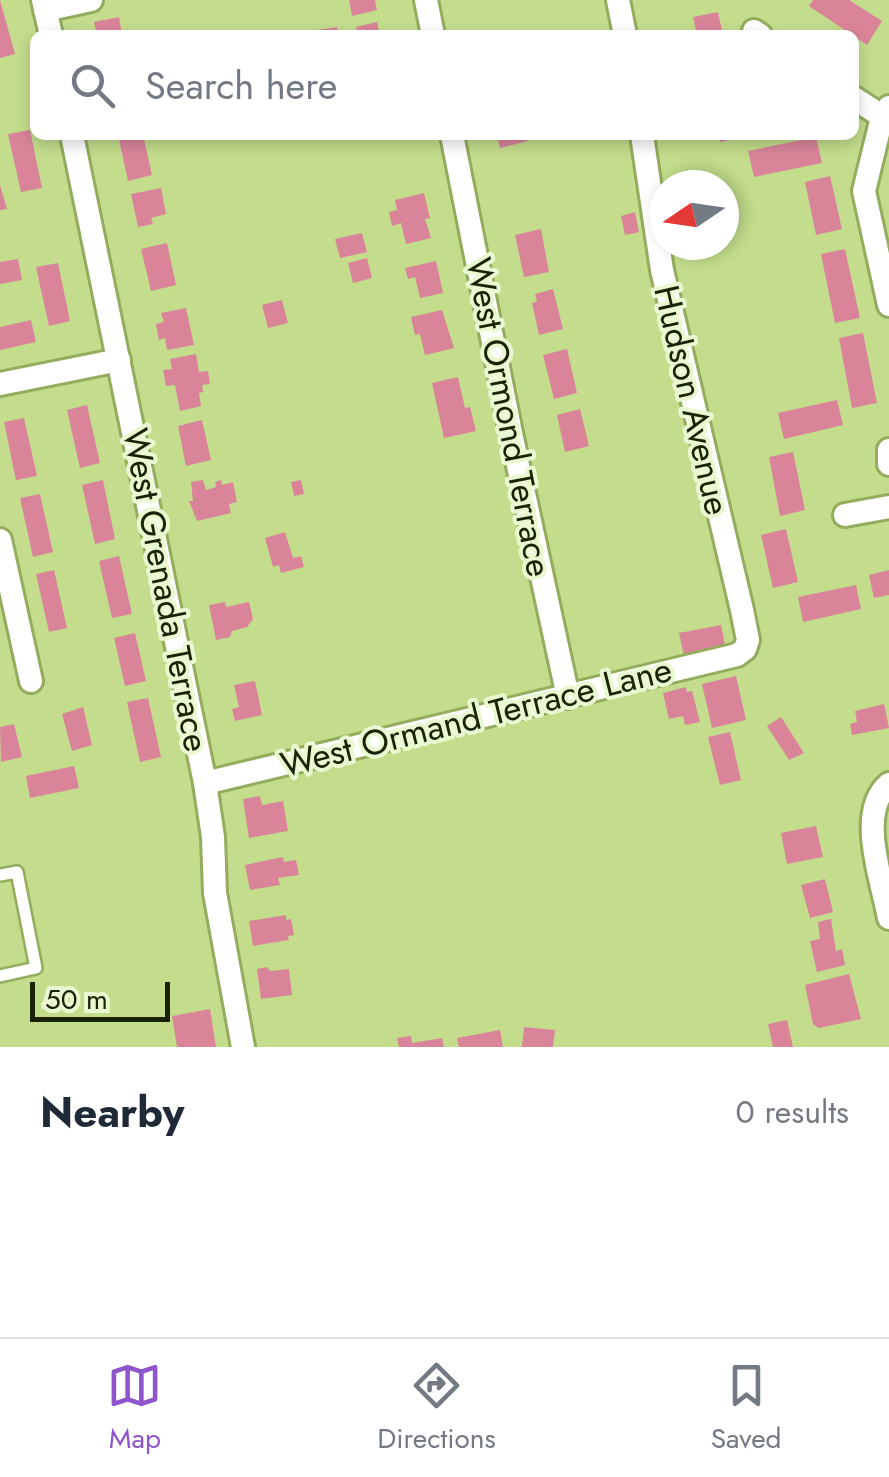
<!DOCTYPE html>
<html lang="en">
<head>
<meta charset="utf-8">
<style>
	body { margin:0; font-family:Jost,sans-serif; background:#f2f2f3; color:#1f2937 }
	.compass { position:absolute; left:649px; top:170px; width:90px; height:90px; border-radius:50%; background:#fff; box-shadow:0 5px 15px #0003; rotate:257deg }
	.scale { position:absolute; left:30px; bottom:25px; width:140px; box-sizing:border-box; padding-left:10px; border:5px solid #192202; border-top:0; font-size:28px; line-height:35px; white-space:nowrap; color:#192202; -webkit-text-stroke:8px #eaf8d1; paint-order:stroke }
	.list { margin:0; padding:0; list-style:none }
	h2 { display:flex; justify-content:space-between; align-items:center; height:130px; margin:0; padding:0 40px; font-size:42px }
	h2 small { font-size:32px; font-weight:400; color:#747a83 }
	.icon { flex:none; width:55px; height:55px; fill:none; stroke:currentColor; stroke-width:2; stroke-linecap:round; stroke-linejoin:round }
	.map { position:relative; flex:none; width:889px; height:1047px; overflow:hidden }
	.search { position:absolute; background:#fff; box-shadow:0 5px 15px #0003; left:30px; right:30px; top:30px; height:110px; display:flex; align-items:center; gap:25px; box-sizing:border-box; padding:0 35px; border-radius:15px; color:#747a83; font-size:38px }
	.sheet { height:290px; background:#fff }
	nav { display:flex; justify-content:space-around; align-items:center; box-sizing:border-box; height:140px; border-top:2px solid #e0e1e3; background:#fff; font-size:28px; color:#747a83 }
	nav a { display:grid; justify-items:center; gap:5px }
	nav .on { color:#8f55cc }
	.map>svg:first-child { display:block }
</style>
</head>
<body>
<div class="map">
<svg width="889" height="1047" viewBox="0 0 889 1047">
	<rect width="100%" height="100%" fill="#c3dd8c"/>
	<g fill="#da849a">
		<polygon points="0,0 15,54 0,58"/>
		<polygon points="349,0 375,0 377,10 352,16"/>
		<polygon points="813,0 849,0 882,21 867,45 809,6"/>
		<polygon points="718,12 723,35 697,35 693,17"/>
		<polygon points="119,17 122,35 97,35 94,22"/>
		<polygon points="377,22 379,31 384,30 386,35 358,35 356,27"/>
		<polygon points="337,27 338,35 318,35 317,30"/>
		<polygon points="30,130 42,188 21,192 8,134"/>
		<polygon points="118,135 143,135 152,175 128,181"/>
		<polygon points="497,135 526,135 528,141 500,148"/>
		<polygon points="718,135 744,135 744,137 720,142"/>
		<polygon points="816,137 822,163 754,177 748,151"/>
		<polygon points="830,176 842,229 816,235 805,182"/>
		<polygon points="0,185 7,209 0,210"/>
		<polygon points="161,188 166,214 151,218 153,224 138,227 131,194"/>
		<polygon points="424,193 430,218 425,219 431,238 406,244 401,223 392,226 389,212 397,210 395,200"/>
		<polygon points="635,212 639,232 625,235 621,216"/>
		<polygon points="541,229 549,272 524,277 515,235"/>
		<polygon points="362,233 367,252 340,258 335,239"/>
		<polygon points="167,243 176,285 151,291 141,249"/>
		<polygon points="845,249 860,318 835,323 821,254"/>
		<polygon points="367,258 372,278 353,283 348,263"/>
		<polygon points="18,259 22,280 0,284 0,262"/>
		<polygon points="436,261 443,293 420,298 415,277 408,279 405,268"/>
		<polygon points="58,263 70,321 49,326 36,267"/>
		<polygon points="553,289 563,329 539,335 532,303 537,302 535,294"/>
		<polygon points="282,300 288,323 268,328 262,305"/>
		<polygon points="186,308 194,345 167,350 165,338 159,340 156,324 164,322 161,313"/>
		<polygon points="442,310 454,348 425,355 420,334 415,335 411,317"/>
		<polygon points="31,320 36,342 0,350 0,327"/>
		<polygon points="863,333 877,403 852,408 839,338"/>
		<polygon points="567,349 577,393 554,399 543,355"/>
		<polygon points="196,354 199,372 208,371 210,384 202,385 203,392 199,393 201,406 180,411 175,385 166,386 163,370 172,369 170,359"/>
		<polygon points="458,377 465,408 470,407 476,431 444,438 432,383"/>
		<polygon points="837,400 843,425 784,439 778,413"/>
		<polygon points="87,405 100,463 80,468 67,410"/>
		<polygon points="580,409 589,446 565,452 557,415"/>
		<polygon points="24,418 37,476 16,480 4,422"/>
		<polygon points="202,420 211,460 186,466 178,426"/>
		<polygon points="793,452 805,510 780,516 769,457"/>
		<polygon points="103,480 115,539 95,544 82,485"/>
		<polygon points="203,480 206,490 216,487 215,482 221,480 222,485 233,482 237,502 229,504 231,513 197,521 189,501 193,501 191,482"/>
		<polygon points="301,480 304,494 294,496 291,482"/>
		<polygon points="40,494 53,552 33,557 20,498"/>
		<polygon points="786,529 798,582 773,588 761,535"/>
		<polygon points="285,532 293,558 301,556 304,567 281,573 279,565 273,567 265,538"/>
		<polygon points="119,556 132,614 112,618 99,561"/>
		<polygon points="54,570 67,628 49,632 36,574"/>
		<polygon points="889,570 889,595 874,598 869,575"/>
		<polygon points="856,585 861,609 803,622 798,597"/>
		<polygon points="225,602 226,607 249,602 253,619 247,627 232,631 230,637 216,640 209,605"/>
		<polygon points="721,625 725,645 721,646 722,652 684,656 679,633"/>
		<polygon points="135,633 146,681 125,686 114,638"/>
		<polygon points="736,676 746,720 712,728 702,684"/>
		<polygon points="255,681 262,715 235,721 232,709 239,707 234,685"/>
		<polygon points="686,687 687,692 692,691 700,722 685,725 683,716 669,719 663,693"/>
		<polygon points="148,698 161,757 140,762 127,702"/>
		<polygon points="884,704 889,728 852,735 850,724 857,722 855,711"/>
		<polygon points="83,707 92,745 72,751 62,714"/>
		<polygon points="781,717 804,753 789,760 767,726"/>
		<polygon points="14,724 22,757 1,762 0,727"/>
		<polygon points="730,732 741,780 720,785 708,737"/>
		<polygon points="74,766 79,788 30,798 26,776"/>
		<polygon points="260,796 262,805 283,801 288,831 249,838 243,799"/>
		<polygon points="816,826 823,857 787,864 781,833"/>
		<polygon points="283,857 284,862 296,860 299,875 278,878 280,885 250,890 245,865"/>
		<polygon points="825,879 833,912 810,918 801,885"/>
		<polygon points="286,915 286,920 291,919 294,935 288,936 289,940 253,946 249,921"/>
		<polygon points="831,919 836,951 842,949 845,965 817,972 810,941 820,939 818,922"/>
		<polygon points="267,967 270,971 289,969 292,995 261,999 257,969"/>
		<polygon points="849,974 861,1019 819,1028 813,1024 805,985"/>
		<polygon points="210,1009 216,1047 177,1047 172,1016"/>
		<polygon points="787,1020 793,1047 773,1047 768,1024"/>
		<polygon points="524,1027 555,1030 553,1047 522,1047"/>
		<polygon points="500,1030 503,1047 459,1047 457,1038"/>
		<polygon points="411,1036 412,1043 442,1038 444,1047 399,1047 397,1038"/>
	</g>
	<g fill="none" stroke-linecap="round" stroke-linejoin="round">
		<defs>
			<polyline id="service" points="0,875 17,872 36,968 0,976"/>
			<g id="minor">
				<polyline points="43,0 51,35"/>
				<polyline points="426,0 433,35"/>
				<polyline points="618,0 625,35"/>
				<polyline points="45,10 91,0"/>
				<polyline points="755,35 754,31 760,35"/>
				<polyline points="854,98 889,121"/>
				<polyline points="889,107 882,117 864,191 889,305"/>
				<polyline points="72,135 205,783 213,837 215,893 243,1047"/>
				<polyline points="452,135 511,433 568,697"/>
				<polyline points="0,384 119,360"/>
				<polyline points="889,450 889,464"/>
				<polyline points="845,515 889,507"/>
				<polyline points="0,540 31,681"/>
				<polyline points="205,783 737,655 745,649 748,640 742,610 662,270 642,135"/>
				<path d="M889,784C856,812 882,880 889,918"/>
			</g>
		</defs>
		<use href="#service" stroke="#93ac5d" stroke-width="16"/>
		<use href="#minor" stroke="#93ac5d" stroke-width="28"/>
		<use href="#service" stroke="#fff" stroke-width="11"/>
		<use href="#minor" stroke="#fff" stroke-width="22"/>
	</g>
	<g text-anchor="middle" stroke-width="8" stroke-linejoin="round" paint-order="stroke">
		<g font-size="35" fill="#192202" stroke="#eaf8d1">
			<text transform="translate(692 400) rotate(77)" y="12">Hudson Avenue</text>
			<text transform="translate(509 417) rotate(79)" y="12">West Ormond Terrace</text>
			<text transform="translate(166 590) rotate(79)" y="12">West Grenada Terrace</text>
			<text transform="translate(476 717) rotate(-14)" y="12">West Ormand Terrace Lane</text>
		</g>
	</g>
</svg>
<svg class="compass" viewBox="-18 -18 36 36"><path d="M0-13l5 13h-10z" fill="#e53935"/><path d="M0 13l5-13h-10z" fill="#747a83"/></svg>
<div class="scale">50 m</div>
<div class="search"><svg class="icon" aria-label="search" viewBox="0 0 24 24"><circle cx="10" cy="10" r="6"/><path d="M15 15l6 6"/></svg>Search here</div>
</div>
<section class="sheet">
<h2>Nearby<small>0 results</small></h2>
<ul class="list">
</ul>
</section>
<nav>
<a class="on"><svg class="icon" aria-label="map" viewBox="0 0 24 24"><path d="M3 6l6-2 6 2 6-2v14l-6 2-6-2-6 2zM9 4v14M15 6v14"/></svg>Map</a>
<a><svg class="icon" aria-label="directions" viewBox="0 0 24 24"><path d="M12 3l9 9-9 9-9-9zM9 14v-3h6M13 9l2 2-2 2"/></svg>Directions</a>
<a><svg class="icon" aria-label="saved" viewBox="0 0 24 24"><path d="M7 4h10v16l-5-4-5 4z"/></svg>Saved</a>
</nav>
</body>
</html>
